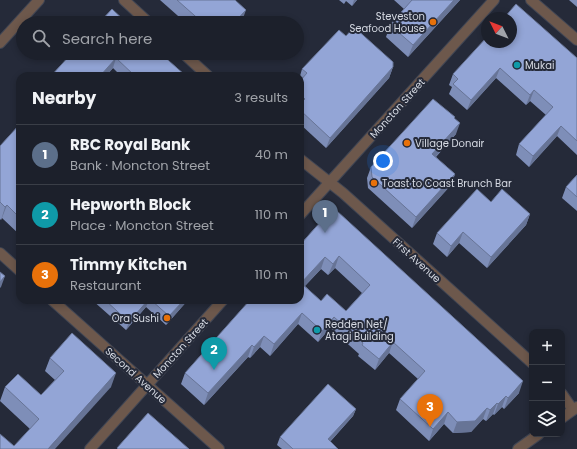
<!DOCTYPE html>
<html lang="en">
<head>
<meta charset="utf-8">
<style>
	body { margin:0; font-family:Poppins,sans-serif; background:#252833; color:#f1f3f6 }
	.controls { position:absolute; right:12px; bottom:12px; display:grid; overflow:hidden; border-radius:8px; box-shadow:0 2px 6px #0003 }
	.controls button { width:36px; height:36px; display:grid; place-items:center; padding:0; border:0; border-bottom:1px solid #3a3e47; background:#1c202b; color:#f1f3f6; font:20px sans-serif }
	.compass { position:absolute; left:481px; top:12px; width:36px; height:36px; border-radius:50%; background:#1c202b; box-shadow:0 2px 6px #0003; rotate:312deg }
	.you { position:absolute; left:383px; top:161px; width:14px; height:14px; margin:-10px; border:3px solid #fff; border-radius:50%; background:#1a73e8; box-shadow:0 0 0 6px #1a73e833 }
	.badge { display:grid; place-items:center; width:26px; height:26px; border-radius:50%; background:#1dd5b1; color:#fff; font-size:13px; font-weight:700 }
	.pin { position:absolute; translate:-50% -33px; filter:drop-shadow(0 1px 2px #0008) }
	.pin::after { content:''; position:absolute; top:21px; width:14px; height:12px; background:inherit; clip-path:polygon(0 0,100% 0,50% 100%) }
	.list { margin:0; padding:0; list-style:none }
	h2 { display:flex; justify-content:space-between; align-items:center; height:52px; margin:0; padding:0 16px; font-size:17px }
	h2 small { font-size:13px; font-weight:400; color:#a0a3a9 }
	.list li { display:grid; grid-template-columns:26px 1fr auto; gap:12px; align-items:center; box-sizing:border-box; height:60px; padding:0 16px; border-top:1px solid #3a3e47 }
	.list b { display:block; font-size:15px; white-space:nowrap }
	.list p { margin:0; font-size:13px; white-space:nowrap; color:#a0a3a9 }
	.list em { font-size:13px; font-style:normal; color:#a0a3a9 }
	.icon { flex:none; width:22px; height:22px; fill:none; stroke:currentColor; stroke-width:2; stroke-linecap:round; stroke-linejoin:round }
	.map { position:relative; flex:none; width:577px; height:449px; overflow:hidden }
	.search { position:absolute; background:#1c202b; box-shadow:0 2px 6px #0003; left:16px; top:16px; width:288px; height:44px; display:flex; align-items:center; gap:10px; box-sizing:border-box; padding:0 14px; border-radius:22px; color:#a0a3a9; font-size:15px }
	.panel { position:absolute; background:#1c202b; box-shadow:0 2px 6px #0003; left:16px; top:72px; width:288px; height:232px; border-radius:12px }
	.map>svg:first-child { display:block }
</style>
</head>
<body>
<div class="map">
<svg width="577" height="449" viewBox="0 0 577 449">
	<rect width="100%" height="100%" fill="#252a39"/>
	<g fill="none" stroke-linecap="round" stroke-linejoin="round">
		<defs>
			<g id="minor">
				<polyline points="124,0 149,23"/>
				<polyline points="531,0 577,40"/>
				<polyline points="0,43 39,0"/>
				<polyline points="183,53 208,76"/>
				<polyline points="300,159 343,193 532,363"/>
				<polyline points="300,215 494,0"/>
				<polyline points="0,253 20,271"/>
				<polyline points="52,300 219,449"/>
				<polyline points="562,394 573,410"/>
				<polyline points="562,418 577,407"/>
				<polyline points="90,449 223,300"/>
				<polyline points="518,449 539,434"/>
			</g>
		</defs>
		<use href="#minor" stroke="#414654" stroke-width="12"/>
		<use href="#minor" stroke="#6d584c" stroke-width="10"/>
	</g>
	<g fill="#7e8eb8" fill-rule="evenodd">
		<polygon points="160,0 235,0 242,21 240,23 186,23"/>
		<polygon points="339,0 357,0 352,6 346,1 344,4"/>
		<polygon points="394,0 460,0 408,57 386,37 390,25 404,9"/>
		<polygon points="569,0 577,0 577,7"/>
		<polygon points="346,36 393,67 389,78 326,148 300,124 300,76 302,69"/>
		<polygon points="72,53 160,53 186,76 121,76 113,68 106,76 51,76"/>
		<polygon points="577,58 577,155 557,136 529,167 516,155 519,144 546,115 530,101 526,105 496,78 467,110 449,94 452,87 449,85 453,74"/>
		<polygon points="455,118 456,134 436,157 455,174 451,185 412,228 368,188 367,178 371,167"/>
		<polygon points="20,124 20,235 2,218 1,220 0,219 0,146"/>
		<polygon points="577,175 577,211 562,198 566,187"/>
		<polygon points="491,202 530,214 526,225 487,268 459,243 447,257 433,244 437,233"/>
		<path d="M331,210L519,393L504,409L502,407L494,415L493,414L486,421L483,419L471,432L453,433L444,424L429,441L396,410L400,399L418,379L389,353L375,370L358,356L359,354L330,328L318,342L298,324L270,356L260,347L250,358L248,357L204,405L181,384L185,373ZM335,268L362,293L346,311L321,301L305,286L321,269L328,275Z"/>
		<polygon points="92,300 188,300 166,325 146,307 126,330"/>
		<polygon points="50,358 111,387 30,429 0,401 5,387 41,395 55,380 45,371"/>
		<polygon points="356,409 353,416 330,442 338,449 282,449 277,445 280,437"/>
	</g>
	<g fill="#677496">
		<polygon points="354,0 357,0 352,6"/>
		<polygon points="454,0 460,0 408,57 413,45"/>
		<polygon points="246,10 242,21 240,23 234,23"/>
		<polygon points="116,58 113,68 106,76 100,76"/>
		<polygon points="393,67 389,78 326,148 330,138"/>
		<polygon points="500,68 496,78 467,110 471,100"/>
		<polygon points="534,90 530,101 526,105 530,95"/>
		<polygon points="460,123 456,134 428,165 432,154"/>
		<polygon points="561,126 557,136 529,167 533,156"/>
		<polygon points="455,174 451,185 412,228 416,217"/>
		<polygon points="7,205 2,218 1,220 5,207"/>
		<polygon points="530,214 526,225 487,268 491,257"/>
		<polygon points="463,232 459,243 447,257 451,246"/>
		<polygon points="339,256 335,268 328,275 333,264"/>
		<polygon points="325,257 321,269 300,291 301,283"/>
		<polygon points="5,276 1,287 0,288 0,282"/>
		<polygon points="148,300 149,300 146,307 126,330 129,322"/>
		<polygon points="184,300 188,300 166,325 169,316"/>
		<polygon points="302,313 298,324 270,356 274,344"/>
		<polygon points="334,317 330,328 318,342 322,331"/>
		<polygon points="264,336 260,347 250,358 254,347"/>
		<polygon points="393,342 389,353 375,370 379,359"/>
		<polygon points="252,345 248,357 204,405 208,393"/>
		<polygon points="116,373 111,387 55,449 48,449"/>
		<polygon points="523,381 519,393 504,409 508,398"/>
		<polygon points="506,396 502,407 494,415 498,404"/>
		<polygon points="497,403 493,414 486,421 490,410"/>
		<polygon points="487,408 483,419 471,432 453,433 457,422"/>
		<polygon points="356,409 353,416 325,447 328,439"/>
		<polygon points="448,412 444,424 429,441 433,429"/>
	</g>
	<g fill="#93a5d6" stroke="#677496" fill-rule="evenodd">
		<polygon points="177,0 235,0 246,10 234,23 203,23"/>
		<polygon points="412,0 454,0 413,45 390,25"/>
		<polygon points="516,4 577,58 577,141 561,126 533,156 519,144 553,107 534,90 530,95 500,68 471,100 453,84 458,79 453,74 487,37 487,42 511,42 511,18 504,18"/>
		<polygon points="112,9 127,23 99,23"/>
		<polygon points="354,27 393,62 393,67 330,138 300,110 300,103 305,99 300,94 300,81 307,73 302,69 339,30 346,36"/>
		<polygon points="72,53 160,53 186,76 135,76 116,58 100,76 51,76"/>
		<polygon points="433,99 455,117 454,118 460,123 432,154 455,174 416,217 372,177 371,167"/>
		<polygon points="20,124 20,218 7,205 5,207 0,202 0,146"/>
		<polygon points="577,175 577,197 566,187"/>
		<polygon points="477,189 491,202 502,189 530,214 491,257 463,232 451,246 437,233"/>
		<path d="M331,210L337,211L523,381L508,398L506,396L498,404L497,403L490,410L487,408L475,421L457,422L448,412L433,429L400,399L425,371L393,342L379,359L362,345L363,343L334,317L322,331L302,313L274,344L264,336L254,347L252,345L208,393L185,373L250,300H300V245ZM339,256L370,285L346,311L327,294L321,301L301,283L325,257L333,264Z"/>
		<polygon points="0,272 5,276 0,282"/>
		<polygon points="105,300 148,300 129,322"/>
		<polygon points="151,300 184,300 169,316"/>
		<polygon points="72,333 116,373 48,449 0,449 0,434 14,446 39,419 5,387 18,374 41,395 64,371 50,358"/>
		<polygon points="328,384 356,409 328,439 338,449 293,449 280,437"/>
		<polygon points="148,413 189,449 118,449 117,448"/>
	</g>
	<g fill="#e8710a" stroke="#252a39" stroke-width="1.5">
		<circle cx="433" cy="22" r="4"/>
		<circle cx="407" cy="143" r="4"/>
		<circle cx="374" cy="183" r="4"/>
		<circle cx="167" cy="318" r="4"/>
	</g>
	<g fill="#0f9aa8" stroke="#252a39" stroke-width="1.5">
		<circle cx="517" cy="65" r="4"/>
		<circle cx="317" cy="330" r="4"/>
	</g>
	<g text-anchor="middle" stroke-width="4" stroke-linejoin="round" paint-order="stroke">
		<g font-size="10" fill="#d6dae3" stroke="#252a39" text-anchor="start">
			<text x="425" y="20" text-anchor="end">Steveston<tspan x="425" dy="12">Seafood House</tspan></text>
			<text x="525" y="69">Mukai</text>
			<text x="415" y="147">Village Donair</text>
			<text x="382" y="187">Toast to Coast Brunch Bar</text>
			<text x="159" y="322" text-anchor="end">Ora Sushi</text>
			<text x="325" y="328">Redden Net/<tspan x="325" dy="12">Atagi Building</tspan></text>
		</g>
		<g font-size="10" fill="#d6dae3" stroke="#252a39">
			<text transform="translate(397 108) rotate(-48)" y="4">Moncton Street</text>
			<text transform="translate(417 260) rotate(42)" y="4">First Avenue</text>
			<text transform="translate(180 348) rotate(-48)" y="4">Moncton Street</text>
			<text transform="translate(136 375) rotate(42)" y="4">Second Avenue</text>
		</g>
	</g>
</svg>
<div class="controls">
<button>+</button>
<button>−</button>
<button><svg class="icon" aria-label="layers" viewBox="0 0 24 24"><path d="M12 4l9 5-9 5-9-5zM3 14l9 5 9-5"/></svg></button>
</div>
<svg class="compass" viewBox="-18 -18 36 36"><path d="M0-13l5 13h-10z" fill="#e53935"/><path d="M0 13l5-13h-10z" fill="#a0a3a9"/></svg>
<div class="you"></div>
<div class="pin badge" style="left:325px;top:233px;background:#5c6f8a">1</div>
<div class="pin badge" style="left:214px;top:370px;background:#0f9aa8">2</div>
<div class="pin badge" style="left:430px;top:427px;background:#e8710a">3</div>
<div class="search"><svg class="icon" aria-label="search" viewBox="0 0 24 24"><circle cx="10" cy="10" r="6"/><path d="M15 15l6 6"/></svg>Search here</div>
<section class="panel">
<h2>Nearby<small>3 results</small></h2>
<ul class="list">
<li><span class="badge" style="background:#5c6f8a">1</span><div><b>RBC Royal Bank</b><p>Bank · Moncton Street</p></div><em>40 m</em></li>
<li><span class="badge" style="background:#0f9aa8">2</span><div><b>Hepworth Block</b><p>Place · Moncton Street</p></div><em>110 m</em></li>
<li><span class="badge" style="background:#e8710a">3</span><div><b>Timmy Kitchen</b><p>Restaurant</p></div><em>110 m</em></li>
</ul>
</section>
</div>
</body>
</html>
